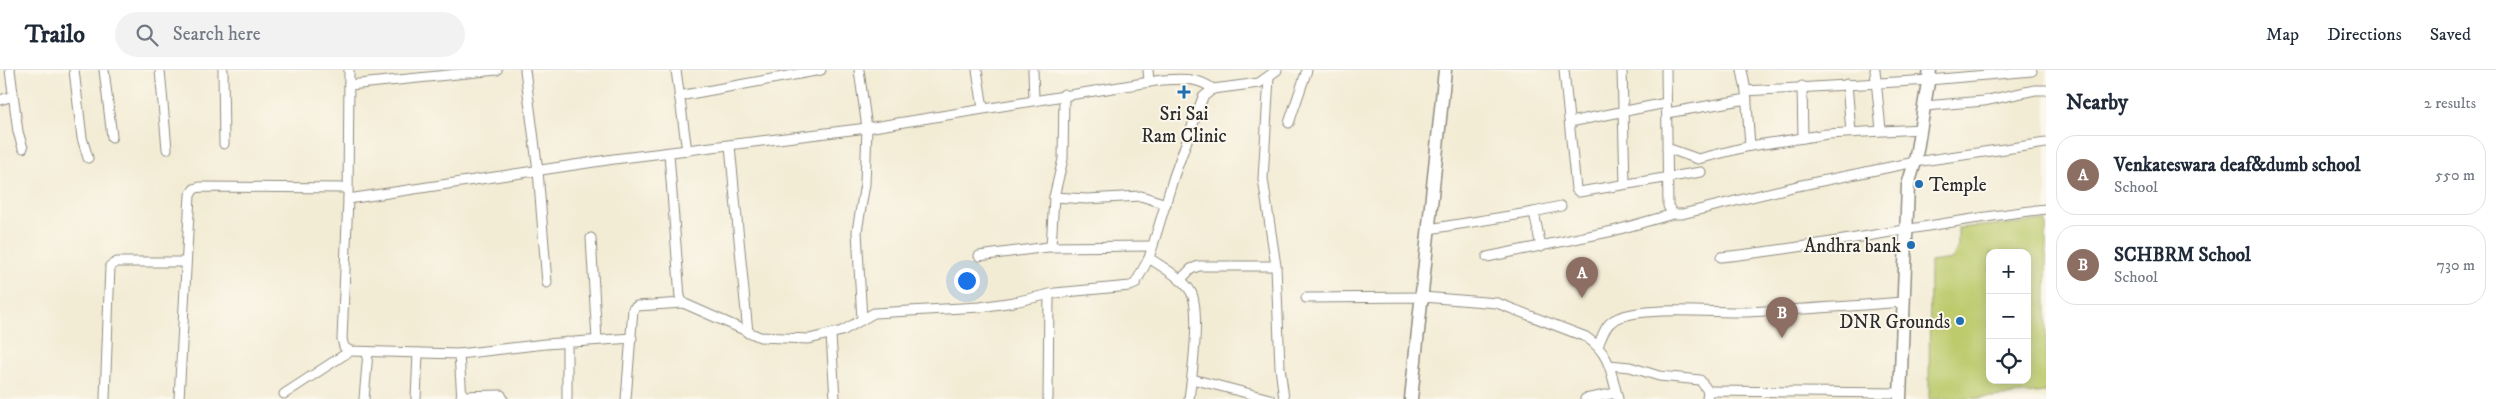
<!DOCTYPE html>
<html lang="en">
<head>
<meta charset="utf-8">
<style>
	body { margin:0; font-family:"IM FELL DW Pica",serif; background:#f2f2f3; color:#1f2937 }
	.controls { position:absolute; right:15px; bottom:15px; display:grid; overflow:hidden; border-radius:10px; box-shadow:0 2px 12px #0003 }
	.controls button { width:45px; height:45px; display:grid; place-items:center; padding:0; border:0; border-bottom:1px solid #e0e1e3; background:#fff; color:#1f2937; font:25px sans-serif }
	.you { position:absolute; left:966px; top:210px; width:18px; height:18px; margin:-12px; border:4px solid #fff; border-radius:50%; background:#1a73e8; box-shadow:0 0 0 8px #1a73e833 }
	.badge { display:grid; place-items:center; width:32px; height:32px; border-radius:50%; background:#1f6fb2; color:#fff; font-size:16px; font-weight:700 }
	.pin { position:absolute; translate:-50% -41px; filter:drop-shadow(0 1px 2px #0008) }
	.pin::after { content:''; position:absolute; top:26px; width:18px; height:15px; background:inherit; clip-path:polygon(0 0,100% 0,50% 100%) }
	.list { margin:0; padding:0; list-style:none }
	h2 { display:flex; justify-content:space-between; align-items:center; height:65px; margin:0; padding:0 20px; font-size:21px }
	h2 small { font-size:16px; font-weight:400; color:#747a83 }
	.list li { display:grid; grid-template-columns:32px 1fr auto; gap:15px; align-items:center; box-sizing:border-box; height:80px; margin:0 10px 10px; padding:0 10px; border:1px solid #e0e1e3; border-radius:20px }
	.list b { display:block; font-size:19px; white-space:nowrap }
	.list p { margin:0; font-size:16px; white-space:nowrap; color:#747a83 }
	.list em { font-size:16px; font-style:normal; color:#747a83 }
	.icon { flex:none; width:28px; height:28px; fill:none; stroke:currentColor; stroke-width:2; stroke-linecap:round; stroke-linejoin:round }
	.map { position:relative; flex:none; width:2046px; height:329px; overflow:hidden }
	header { display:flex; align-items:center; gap:30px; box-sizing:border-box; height:70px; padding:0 25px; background:#fff; border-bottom:1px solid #e0e1e3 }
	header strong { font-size:24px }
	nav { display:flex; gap:28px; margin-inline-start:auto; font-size:18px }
	.search { width:350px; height:45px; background:#f2f2f3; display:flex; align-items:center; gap:12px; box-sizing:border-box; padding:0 18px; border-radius:28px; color:#747a83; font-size:19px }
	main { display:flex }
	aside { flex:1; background:#fff }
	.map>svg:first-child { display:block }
</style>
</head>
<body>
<header>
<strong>Trailo</strong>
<div class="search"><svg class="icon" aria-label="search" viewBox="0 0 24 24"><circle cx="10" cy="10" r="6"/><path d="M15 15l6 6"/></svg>Search here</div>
<nav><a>Map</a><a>Directions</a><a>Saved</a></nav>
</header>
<main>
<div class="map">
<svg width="2046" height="329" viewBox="0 0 2046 329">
	<rect width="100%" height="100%" fill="#fbf7ec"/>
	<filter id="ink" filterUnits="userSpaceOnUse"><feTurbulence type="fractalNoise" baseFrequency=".02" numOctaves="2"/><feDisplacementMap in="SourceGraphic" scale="10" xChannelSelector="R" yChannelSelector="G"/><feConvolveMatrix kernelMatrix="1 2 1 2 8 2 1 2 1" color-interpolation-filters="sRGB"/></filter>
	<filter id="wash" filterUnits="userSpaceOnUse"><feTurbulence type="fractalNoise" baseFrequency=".0096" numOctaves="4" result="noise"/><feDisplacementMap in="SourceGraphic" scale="20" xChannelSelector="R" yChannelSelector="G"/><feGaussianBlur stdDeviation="1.12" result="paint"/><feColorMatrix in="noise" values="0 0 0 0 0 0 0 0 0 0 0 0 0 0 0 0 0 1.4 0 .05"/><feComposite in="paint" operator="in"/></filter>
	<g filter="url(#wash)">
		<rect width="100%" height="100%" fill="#f3ecd5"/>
		<path fill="#bdcb6d" stroke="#747b4c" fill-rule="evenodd" d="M2046,151V322L1967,329H1929L1930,192L1952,189L1958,176V158ZM1990,183H2027V310H1990Z"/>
	</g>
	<g filter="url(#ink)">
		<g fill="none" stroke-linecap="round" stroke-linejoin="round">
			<defs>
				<g id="street">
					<polyline points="10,0 18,62 23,78"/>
					<polyline points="74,0 82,68 88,88"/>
					<polyline points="104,0 112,67"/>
					<polyline points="160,0 167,79"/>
					<polyline points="223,0 224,74"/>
					<polyline points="349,0 348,129 342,269 344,277 350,281 459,284 462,329"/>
					<polyline points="525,0 538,101 547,213"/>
					<polyline points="676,0 687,81"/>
					<polyline points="859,0 867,58 865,114 857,161 862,250"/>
					<polyline points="977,0 983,38"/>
					<polyline points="1033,0 1034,30"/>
					<polyline points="1148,0 1149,12"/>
					<polyline points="1564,0 1576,119 1579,122 1701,102"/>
					<polyline points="1622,0 1625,114"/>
					<polyline points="1666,0 1668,136 1673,144 1682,144 1797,116 1915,92 2046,73"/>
					<polyline points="1742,0 1746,21"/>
					<polyline points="1875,0 1881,60"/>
					<polyline points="1269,7 1263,109 1276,196 1280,297 1284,329"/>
					<polyline points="1847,14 1851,62"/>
					<polyline points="349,15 497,0"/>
					<polyline points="1802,16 1803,68 1827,64 1921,59"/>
					<polyline points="679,26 821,0"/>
					<polyline points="0,30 13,26"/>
					<polyline points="1925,36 1984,31 2035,20 2046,20"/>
					<polyline points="1667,43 1747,29"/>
					<polyline points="1570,52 1666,33"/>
					<polyline points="1289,53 1307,0"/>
					<polyline points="730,76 748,263"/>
					<polyline points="1750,76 1803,68"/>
					<polyline points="1667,78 1698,89 1750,76 1746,21 1929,10 2032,1"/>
					<polyline points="669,84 680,227 683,233"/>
					<polyline points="1054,127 1087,129 1141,126 1166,134"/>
					<path d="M348,129L614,89L867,58L1162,10C1181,9 1198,7 1213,19"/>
					<polyline points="1534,142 1561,136"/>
					<polyline points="1429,159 1534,142 1541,177"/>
					<polyline points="591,168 597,270"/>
					<polyline points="1051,177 1054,127 1063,89 1064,24"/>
					<polyline points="979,186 1048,177 1153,176"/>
					<polyline points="1487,187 1613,161 1673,144"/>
					<path d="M1721,187C1830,176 1937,151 2046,139"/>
					<path d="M1149,188C1162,197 1183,208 1191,222C1201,240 1192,307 1189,329"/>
					<polyline points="1180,210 1191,199 1199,196 1276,196"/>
					<path d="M1306,228L1423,227L1497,233L1586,267C1610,283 1611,302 1618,329"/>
					<polyline points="831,265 835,329"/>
					<polyline points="567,272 567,329"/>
					<path d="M1598,276C1602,267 1605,255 1614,250C1638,235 1716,243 1747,242C1799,240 1851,236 1903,232"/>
					<polyline points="459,284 545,274 632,268"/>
					<polyline points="1609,295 1630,297 1659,306 1700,310 1708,321 1707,329"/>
					<polyline points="1192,309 1270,329"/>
					<polyline points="1708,321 1900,323"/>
					<polyline points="284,324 350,281"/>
					<polyline points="461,326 501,325 503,329"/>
					<polyline points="105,329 110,196 117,192 186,192"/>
					<polyline points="179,329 190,125 194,119 200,117 348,118"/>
					<polyline points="364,329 368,282"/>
					<polyline points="416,329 418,283"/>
					<polyline points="626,329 633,239 637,236 683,233 760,267 809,269 842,261 874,243 980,237 1014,232 1055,223 1130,216 1135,214 1149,188 1174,106 1203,27 1213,19 1259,13 1277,0"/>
					<polyline points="1048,329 1049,224"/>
					<polyline points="1585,329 1616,323"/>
				</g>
				<g id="secondary">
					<polyline points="1411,329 1445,0"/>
					<polyline points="1900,329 1908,115 1915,92 1930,0"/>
				</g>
			</defs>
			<use href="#street" stroke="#8f8c80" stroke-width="11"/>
			<use href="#secondary" stroke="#8f8c80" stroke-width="15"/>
			<use href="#street" stroke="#fff" stroke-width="9"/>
			<use href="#secondary" stroke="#fff" stroke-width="12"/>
		</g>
	</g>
	<g fill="#1f6fb2" stroke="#fbf7ec" stroke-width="2">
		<path d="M1181.5 14.5h5v5h5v5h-5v5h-5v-5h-5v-5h5z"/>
		<circle cx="1919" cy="114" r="5"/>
		<circle cx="1911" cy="175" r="5"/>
		<circle cx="1960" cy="251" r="5"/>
	</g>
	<g text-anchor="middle" stroke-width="4" stroke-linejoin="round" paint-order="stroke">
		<g font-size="19" fill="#2b2b2b" stroke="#fbf7ec" text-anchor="end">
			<text x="1184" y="50" text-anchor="middle">Sri Sai<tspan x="1184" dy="22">Ram Clinic</tspan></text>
			<text x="1929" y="121" text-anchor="start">Temple</text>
			<text x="1901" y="182">Andhra bank</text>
			<text x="1950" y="258">DNR Grounds</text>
		</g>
	</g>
</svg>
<div class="controls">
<button>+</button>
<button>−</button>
<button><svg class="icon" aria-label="locate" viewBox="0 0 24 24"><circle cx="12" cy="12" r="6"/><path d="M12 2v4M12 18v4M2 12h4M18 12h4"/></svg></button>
</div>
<div class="you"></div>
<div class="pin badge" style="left:1582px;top:228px;background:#8d6e63">A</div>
<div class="pin badge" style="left:1782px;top:268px;background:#8d6e63">B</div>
</div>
<aside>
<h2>Nearby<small>2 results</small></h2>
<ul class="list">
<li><span class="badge" style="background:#8d6e63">A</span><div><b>Venkateswara deaf&amp;dumb school</b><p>School</p></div><em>550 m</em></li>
<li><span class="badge" style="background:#8d6e63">B</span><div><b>SCHBRM School</b><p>School</p></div><em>730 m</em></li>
</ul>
</aside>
</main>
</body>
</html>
